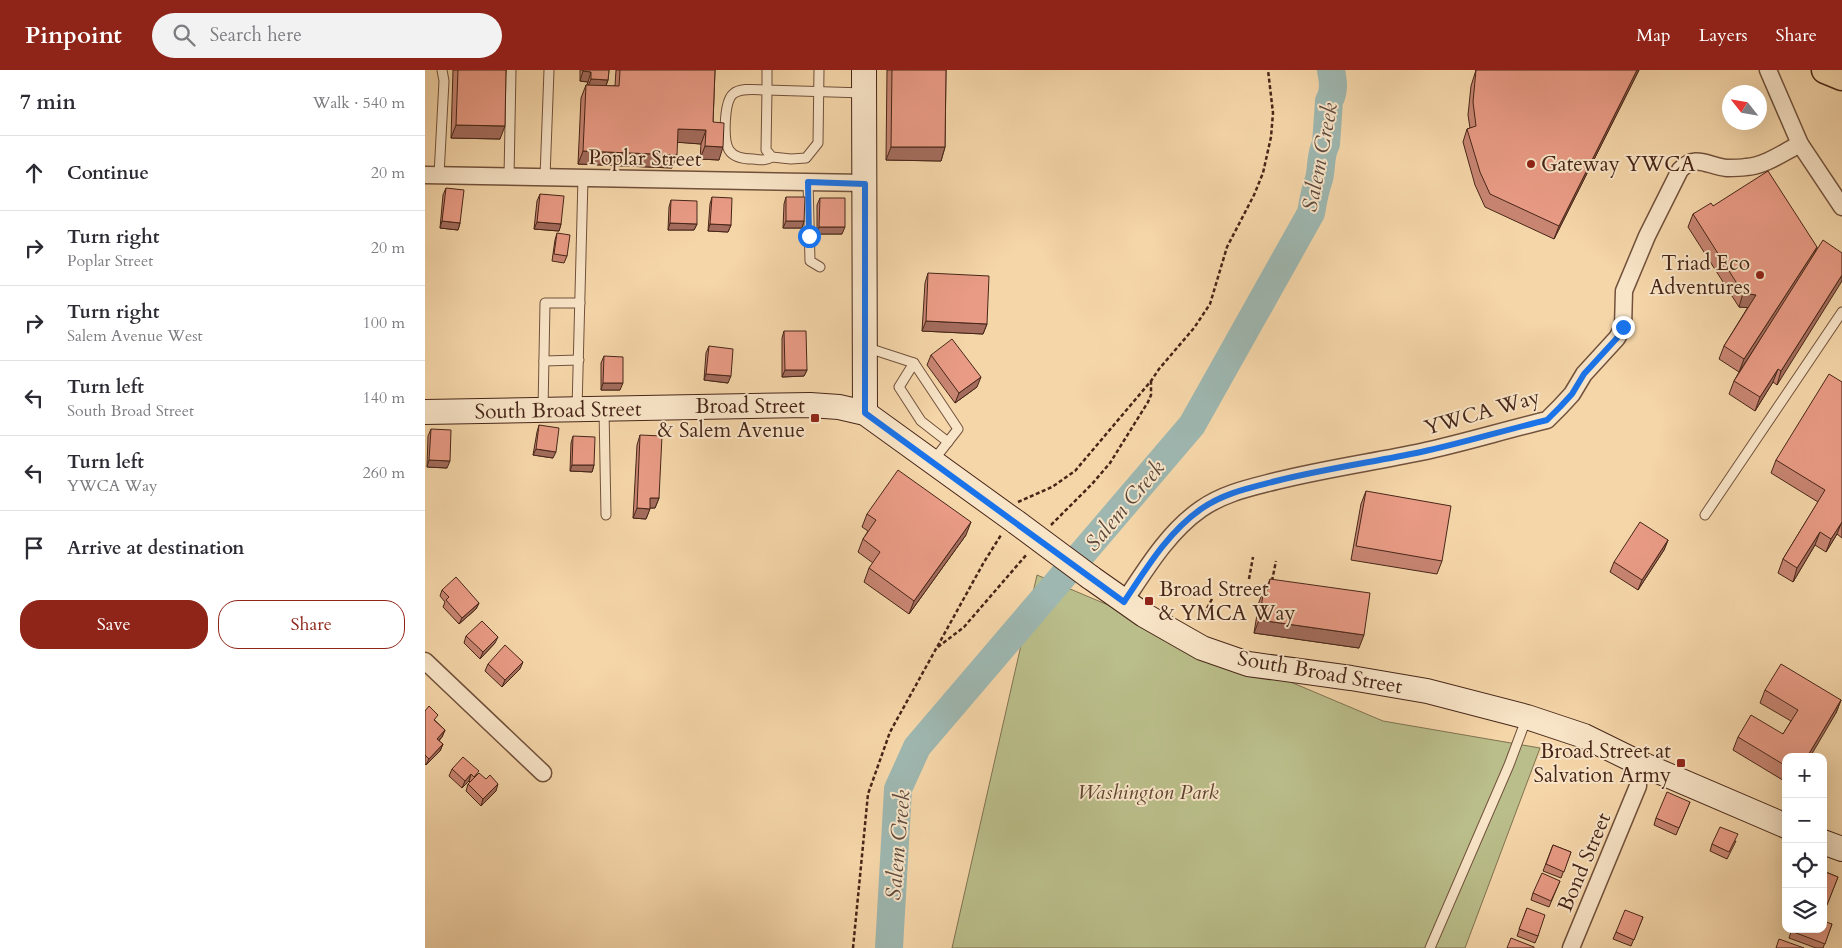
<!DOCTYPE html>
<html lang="en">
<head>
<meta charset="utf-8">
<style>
	body { margin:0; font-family:Cardo,serif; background:#f2f2f3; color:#2b2b33 }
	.controls { position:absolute; right:15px; bottom:15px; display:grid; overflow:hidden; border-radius:10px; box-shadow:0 5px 20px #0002 }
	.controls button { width:45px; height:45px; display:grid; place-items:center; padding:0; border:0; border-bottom:1px solid #e1e1e2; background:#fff; color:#2b2b33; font:25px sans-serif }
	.compass { position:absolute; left:1297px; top:15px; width:45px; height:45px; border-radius:50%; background:#fff; box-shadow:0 5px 20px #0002; rotate:301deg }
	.stop { position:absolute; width:15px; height:15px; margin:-11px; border:4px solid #1a73e8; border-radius:50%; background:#fff }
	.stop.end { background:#1a73e8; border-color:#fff; box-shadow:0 1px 5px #0008 }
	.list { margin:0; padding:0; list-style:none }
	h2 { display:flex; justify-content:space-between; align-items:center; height:65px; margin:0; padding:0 20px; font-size:21px }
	h2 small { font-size:16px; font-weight:400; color:#7c7c81 }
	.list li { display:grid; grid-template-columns:32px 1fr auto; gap:15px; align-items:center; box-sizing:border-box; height:75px; padding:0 20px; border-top:1px solid #e1e1e2 }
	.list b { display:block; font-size:19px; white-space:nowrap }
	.list p { margin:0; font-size:16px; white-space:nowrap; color:#7c7c81 }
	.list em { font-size:16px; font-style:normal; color:#7c7c81 }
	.actions { display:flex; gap:10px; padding:15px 20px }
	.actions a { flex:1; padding:11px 0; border:1px solid #8f2418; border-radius:20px; text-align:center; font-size:18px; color:#8f2418 }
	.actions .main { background:#8f2418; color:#fff }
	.icon { flex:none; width:28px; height:28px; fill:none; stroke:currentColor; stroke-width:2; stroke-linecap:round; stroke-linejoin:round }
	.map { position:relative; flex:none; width:1417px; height:878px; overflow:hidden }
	header { display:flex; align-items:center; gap:30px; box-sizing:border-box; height:70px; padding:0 25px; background:#8f2418; color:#fff }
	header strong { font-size:24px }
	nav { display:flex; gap:28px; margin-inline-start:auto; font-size:18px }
	.search { width:350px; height:45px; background:#f2f2f3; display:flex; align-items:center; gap:12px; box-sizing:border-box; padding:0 18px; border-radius:28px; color:#7c7c81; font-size:19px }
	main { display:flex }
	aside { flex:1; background:#fff }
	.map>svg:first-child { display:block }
</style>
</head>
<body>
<header>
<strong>Pinpoint</strong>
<div class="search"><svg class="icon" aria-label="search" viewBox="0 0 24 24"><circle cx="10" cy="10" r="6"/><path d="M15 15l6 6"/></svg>Search here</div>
<nav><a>Map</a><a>Layers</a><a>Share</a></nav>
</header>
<main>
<aside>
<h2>7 min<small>Walk · 540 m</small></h2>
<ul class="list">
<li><svg class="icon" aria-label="ahead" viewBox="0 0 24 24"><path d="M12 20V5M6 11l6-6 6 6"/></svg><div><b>Continue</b></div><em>20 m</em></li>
<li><svg class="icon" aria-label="right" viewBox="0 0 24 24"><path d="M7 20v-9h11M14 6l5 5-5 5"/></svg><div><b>Turn right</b><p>Poplar Street</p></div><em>20 m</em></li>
<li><svg class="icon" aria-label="right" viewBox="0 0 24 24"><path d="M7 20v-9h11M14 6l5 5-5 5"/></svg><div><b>Turn right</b><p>Salem Avenue West</p></div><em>100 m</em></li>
<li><svg class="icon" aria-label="left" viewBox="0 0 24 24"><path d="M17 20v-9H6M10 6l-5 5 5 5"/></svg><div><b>Turn left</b><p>South Broad Street</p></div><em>140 m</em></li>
<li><svg class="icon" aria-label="left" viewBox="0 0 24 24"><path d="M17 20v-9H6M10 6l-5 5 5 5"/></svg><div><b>Turn left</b><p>YWCA Way</p></div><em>260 m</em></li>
<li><svg class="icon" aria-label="arrive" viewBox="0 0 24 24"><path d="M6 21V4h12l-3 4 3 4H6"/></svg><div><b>Arrive at destination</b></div></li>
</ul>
<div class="actions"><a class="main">Save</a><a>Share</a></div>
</aside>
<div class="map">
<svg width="1417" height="878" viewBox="0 0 1417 878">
	<rect width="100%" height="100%" fill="#f5d6a9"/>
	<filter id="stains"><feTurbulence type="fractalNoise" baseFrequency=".004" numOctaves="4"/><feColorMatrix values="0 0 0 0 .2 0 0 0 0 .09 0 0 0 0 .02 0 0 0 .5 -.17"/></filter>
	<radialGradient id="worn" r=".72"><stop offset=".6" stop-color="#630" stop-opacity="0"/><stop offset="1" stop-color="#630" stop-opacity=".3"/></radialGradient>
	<polygon fill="#babe8a" stroke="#807251" points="612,505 958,651 1115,678 1040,878 527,878"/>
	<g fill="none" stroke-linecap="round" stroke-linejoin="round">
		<path stroke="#9eb7b0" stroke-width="28" d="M464,878L473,719L492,677L767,355L886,143C888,131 890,120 894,109C897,98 895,84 901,74L904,31C910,21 908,11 906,0"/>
		<defs>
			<g id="lane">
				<polyline points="342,0 342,20 439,23"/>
				<path d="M347,87C340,91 336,90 328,89C319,89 309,88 304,80C298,70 299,32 308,24C316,17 332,20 342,20L341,80L347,87L366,89L381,88L393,73L394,0"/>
				<polyline points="14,105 19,11 17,0"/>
				<polyline points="84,107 86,0"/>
				<polyline points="120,107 124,0"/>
				<polyline points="383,112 385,191 395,197"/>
				<polyline points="440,277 489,293 533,359 508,391"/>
				<polyline points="119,291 154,290"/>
				<polyline points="489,293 474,317 496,351 523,372"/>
				<polyline points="152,339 158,108"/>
				<polyline points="118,340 120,233 155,233"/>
				<polyline points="179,340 181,445"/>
				<polyline points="1280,445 1417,242"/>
				<polyline points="1005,878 1084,695 1102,647"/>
			</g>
			<g id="street">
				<polyline points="1343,0 1375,74 1417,137"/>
				<polyline points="0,105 440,113"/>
				<path d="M699,532C721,499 743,462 776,439C799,423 824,418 851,411C899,399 948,392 996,382C1038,373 1080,360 1122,350L1135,337L1147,324L1159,304L1192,268L1198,257L1199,221L1222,166L1255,100C1271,83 1282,96 1302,98C1308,98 1315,98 1321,97C1340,96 1359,82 1375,74"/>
				<polyline points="0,591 118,703"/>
				<polyline points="1146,878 1213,716 1212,692"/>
			</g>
			<g id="secondary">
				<polyline points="439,0 440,343"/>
				<polyline points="0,342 385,335 414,337 440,343 591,452"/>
				<polyline points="665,507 719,545 777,578 823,594 926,608 1002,621 1102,647 1159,666 1212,692 1361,756"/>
				<polyline points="1398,772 1417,779"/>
			</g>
			<polyline id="primary" points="1400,0 1417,7"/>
		</defs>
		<use href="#lane" stroke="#72523c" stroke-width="11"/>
		<use href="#street" stroke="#72523c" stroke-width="19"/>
		<use href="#secondary" stroke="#472618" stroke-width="26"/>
		<use href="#primary" stroke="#472618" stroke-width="29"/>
		<g stroke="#472618" stroke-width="2.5" stroke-dasharray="4 2.5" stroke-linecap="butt">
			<polyline points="593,432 627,417 650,401 726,311 734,299 769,258 785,234 802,177 829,125 838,103 846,67 848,43 843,0"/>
			<polyline points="626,455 667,414 685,393 723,332 726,325 726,311"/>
			<polyline points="824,509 828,487"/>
			<polyline points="847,511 851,491"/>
			<polyline points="779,544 788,527"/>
			<polyline points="513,577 539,557 602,484"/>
			<polyline points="428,878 443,724 465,662 559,492 576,465"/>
		</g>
		<use href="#lane" stroke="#f8e4c7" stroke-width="9"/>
		<use href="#street" stroke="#f8e4c7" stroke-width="16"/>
		<use href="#secondary" stroke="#f8e4c7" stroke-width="24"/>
		<use href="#primary" stroke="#f5d6a9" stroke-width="26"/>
		<defs>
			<polyline id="secondary-bridge" points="591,452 665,507"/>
		</defs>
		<use href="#secondary-bridge" stroke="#472618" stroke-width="26" stroke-linecap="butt"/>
		<use href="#secondary-bridge" stroke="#f8e4c7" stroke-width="24"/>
	</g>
	<g fill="#c88572" stroke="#472618">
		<polygon points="28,0 81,0 75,69 26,68"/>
		<polygon points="155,0 184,0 183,10 181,16 190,16 191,0 290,0 288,52 294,90 275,89 276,74 252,72 247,98 153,94 156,28 161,15 162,15 163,12 155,11"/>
		<polygon points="462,0 521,0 520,77 516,91 461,90"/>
		<polygon points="1051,0 1214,0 1129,169 1060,137 1050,115 1038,72 1042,59 1045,58 1043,45 1046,16"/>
		<polygon points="21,118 35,153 33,160 15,158 18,125"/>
		<polygon points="115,124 136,154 134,161 109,159 112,131"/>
		<polygon points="287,127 306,155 303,162 283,161 285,134"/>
		<polygon points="361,127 379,151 377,158 358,158 359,134"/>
		<polygon points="395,128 417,164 392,164 392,135"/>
		<polygon points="246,130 272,154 269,160 243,160 244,137"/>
		<polygon points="1288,136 1390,183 1417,183 1352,315 1348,312 1330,341 1304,324 1309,311 1314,302 1294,289 1299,276 1323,237 1314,237 1263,157 1268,144"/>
		<polygon points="132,163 142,186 139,193 127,191 130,170"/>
		<polygon points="503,203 562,254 558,264 497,261 500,213"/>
		<polygon points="359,261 382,300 379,306 357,307 357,268"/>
		<polygon points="284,276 303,313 279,310 281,283"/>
		<polygon points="506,285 552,317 530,333 502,295"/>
		<polygon points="179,286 195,320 176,320 176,293"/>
		<polygon points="1417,312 1417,468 1412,464 1401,482 1390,475 1368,512 1353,503 1358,489 1393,432 1346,403 1351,390"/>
		<polygon points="114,355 128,388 108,385 112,362"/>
		<polygon points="6,359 22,398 2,397 3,366"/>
		<polygon points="215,365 234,428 230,438 225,438 221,449 208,448 212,375"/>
		<polygon points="148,366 169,395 167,402 145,401 146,373"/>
		<polygon points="941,421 1017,491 1012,504 926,490 936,434"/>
		<polygon points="442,444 541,465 484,544 439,512 444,498 448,493 433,482 438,469 443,461 437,457"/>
		<polygon points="1243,470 1239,480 1213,520 1185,502 1189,492"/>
		<polygon points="845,509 934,578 829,563 834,532 839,519 841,519"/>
		<polygon points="17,520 54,533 51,539 34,554 18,537 20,532 15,526"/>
		<polygon points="41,566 70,573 55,589 39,573"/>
		<polygon points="63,594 95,599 77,617 60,601"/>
		<polygon points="1340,620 1416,630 1411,643 1361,687 1361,712 1308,680 1313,667 1358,664 1366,651 1335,633"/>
		<polygon points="0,641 20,660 17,667 14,671 18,674 15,681 1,695 0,694"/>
		<polygon points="27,699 53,705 71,721 56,736 41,721 43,714 45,712 44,711 37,718 24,706"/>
		<polygon points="1265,732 1251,765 1229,755 1231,748"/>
		<polygon points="1311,771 1302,789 1285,781 1287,774"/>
		<polygon points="1128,775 1146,782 1136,808 1118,801"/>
		<polygon points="1398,801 1413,807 1399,842 1398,842"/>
		<polygon points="1135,811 1124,837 1106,830 1108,823"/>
		<polygon points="1102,838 1113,866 1110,873 1092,866"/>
		<polygon points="1218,847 1206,876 1188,869 1191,862"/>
		<polygon points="1407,854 1398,878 1391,878 1364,868 1367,859"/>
	</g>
	<g fill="#a36c5d" stroke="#472618">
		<polygon points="1212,0 1214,0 1129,169 1134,156"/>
		<polygon points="158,1 166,2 163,12 155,11"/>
		<polygon points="166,9 183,10 179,20 162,19"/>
		<polygon points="31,55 80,56 75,69 26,68"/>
		<polygon points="253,59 281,60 276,74 248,72"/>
		<polygon points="280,76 298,77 294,90 275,89"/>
		<polygon points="466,77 520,77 516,91 461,90"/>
		<polygon points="158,81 252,85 247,98 153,94"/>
		<polygon points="17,151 35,153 33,160 15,158"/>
		<polygon points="361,151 379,151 377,158 358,158"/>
		<polygon points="112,152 136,154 134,161 109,159"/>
		<polygon points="245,153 272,154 269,160 243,160"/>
		<polygon points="285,154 306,155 303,162 283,161"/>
		<polygon points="394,157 420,157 417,164 392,164"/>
		<polygon points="1392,177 1387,191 1314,302 1319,289"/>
		<polygon points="1417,205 1417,211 1352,315 1356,301"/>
		<polygon points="1318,223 1331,225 1326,238 1314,237"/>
		<polygon points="501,251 562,254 558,264 497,261"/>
		<polygon points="1353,299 1348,312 1330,341 1335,327"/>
		<polygon points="360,300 382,300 379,306 357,307"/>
		<polygon points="281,304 306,306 303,313 279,310"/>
		<polygon points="556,307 552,317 530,333 534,323"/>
		<polygon points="178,313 198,313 195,320 176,320"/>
		<polygon points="111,379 131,382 128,388 108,385"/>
		<polygon points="4,390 25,391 22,398 2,397"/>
		<polygon points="147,395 169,395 167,402 145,401"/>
		<polygon points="225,428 234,428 230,438 221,438"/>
		<polygon points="212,438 225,439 221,449 208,448"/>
		<polygon points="1417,451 1412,464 1401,482 1406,469"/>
		<polygon points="546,452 541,465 484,544 489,531"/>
		<polygon points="1395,462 1390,475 1368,512 1372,498"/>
		<polygon points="1243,470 1239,480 1213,520 1217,510"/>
		<polygon points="54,533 51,539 34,554 37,548"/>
		<polygon points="834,550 939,565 934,578 829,563"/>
		<polygon points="73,567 70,573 55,589 58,582"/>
		<polygon points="98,592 95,599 77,617 80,610"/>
		<polygon points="1416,630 1411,643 1385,687 1382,687"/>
		<polygon points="20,660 17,667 9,675 12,669"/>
		<polygon points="18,674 15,681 1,695 4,689"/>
		<polygon points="46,704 44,711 37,718 40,711"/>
		<polygon points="73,714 71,721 56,736 58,729"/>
	</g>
	<g fill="#e99b85" stroke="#472618">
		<polygon points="33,0 81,0 80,56 31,55"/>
		<polygon points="158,0 184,0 183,10 166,9 166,2 158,1"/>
		<polygon points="195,0 290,0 288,52 299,53 298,77 280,76 281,60 253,59 252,85 158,81 161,15 194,16"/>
		<polygon points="467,0 521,0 520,77 466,77"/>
		<polygon points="1051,0 1212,0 1134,156 1065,124 1055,102 1042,59 1051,56 1048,32"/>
		<polygon points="1343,101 1392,177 1319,289 1299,276 1331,225 1318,223 1268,144 1286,133 1288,136"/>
		<polygon points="21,118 39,120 35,153 17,151"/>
		<polygon points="115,124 139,126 136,154 112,152"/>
		<polygon points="287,127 307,128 306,155 285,154"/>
		<polygon points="361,127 380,127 379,151 361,151"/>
		<polygon points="395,128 420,128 420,157 394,157"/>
		<polygon points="246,130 272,131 272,154 245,153"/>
		<polygon points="132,163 145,165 142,186 129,184"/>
		<polygon points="1398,170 1417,183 1417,205 1356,301 1353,299 1335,327 1309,311"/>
		<polygon points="503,203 564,206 562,254 501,251"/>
		<polygon points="359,261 381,261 382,300 360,300"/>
		<polygon points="527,269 556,307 534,323 506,285"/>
		<polygon points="284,276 308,279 306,306 281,304"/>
		<polygon points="179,286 198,287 198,313 178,313"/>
		<polygon points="1404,304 1417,312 1417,452 1406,469 1395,462 1372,498 1358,489 1400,420 1351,390"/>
		<polygon points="114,355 134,358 131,382 111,379"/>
		<polygon points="6,359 26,360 25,391 4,390"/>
		<polygon points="215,365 237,366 234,428 225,428 225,439 212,438"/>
		<polygon points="148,366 170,367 169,395 147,395"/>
		<polygon points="473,400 546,452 489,531 444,498 455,482 438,469 451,450 442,444"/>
		<polygon points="941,421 1026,436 1017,491 931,476"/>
		<polygon points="1215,452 1243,470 1217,510 1189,492"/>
		<polygon points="31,507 54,533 37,548 21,530 24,527 17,520"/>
		<polygon points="845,509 945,523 939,565 834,550 839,519 843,520"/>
		<polygon points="57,551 73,567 58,582 41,566"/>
		<polygon points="80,575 98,592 80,610 63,594"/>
		<polygon points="1356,594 1416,630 1382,687 1361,687 1361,696 1313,667 1326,645 1358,664 1373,640 1340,620"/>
		<polygon points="4,636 13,645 9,650 20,660 12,669 18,674 4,689 0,685 0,641"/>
		<polygon points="38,687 54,701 49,707 46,704 40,711 27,699"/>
		<polygon points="54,703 61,709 65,705 73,714 58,729 43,714"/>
		<polygon points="1242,722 1265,732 1254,758 1231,748"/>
		<polygon points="1295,757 1313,764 1304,782 1287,774"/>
		<polygon points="1128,775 1146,782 1139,802 1121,794"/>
		<polygon points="1398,801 1413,807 1402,835 1398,834"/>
		<polygon points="1117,803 1135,811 1126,831 1108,823"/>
		<polygon points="1102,838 1120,845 1113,866 1094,859"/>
		<polygon points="1200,840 1218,847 1209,870 1191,862"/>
		<polygon points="1398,851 1407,854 1400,874 1366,861 1367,859 1398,859"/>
		<polygon points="1086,868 1109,877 1109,878 1082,878"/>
		<polygon points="1354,869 1379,878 1351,878"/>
	</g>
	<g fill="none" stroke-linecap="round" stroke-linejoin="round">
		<path stroke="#1a73e8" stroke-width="6" d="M384,166L383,112L440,114V343L699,532C721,499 743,462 776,439C799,423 824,418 851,411C899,399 948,392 996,382C1038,373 1080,360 1122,350L1135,337L1147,324L1159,304L1192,268L1198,257"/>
	</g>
	<g fill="#8f2418" stroke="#f8e4c7" stroke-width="2">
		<circle cx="1106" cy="94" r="5"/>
		<circle cx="1335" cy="205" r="5"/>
		<rect x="385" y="343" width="10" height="10" rx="2.5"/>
		<rect x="719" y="526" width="10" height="10" rx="2.5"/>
		<rect x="1251" y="688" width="10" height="10" rx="2.5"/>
	</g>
	<g text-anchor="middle" stroke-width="4" stroke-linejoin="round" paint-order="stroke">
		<g font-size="21" fill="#472618" stroke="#f8e4c7">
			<text transform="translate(220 88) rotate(1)" y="7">Poplar Street</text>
			<text transform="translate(133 340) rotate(-1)" y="7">South Broad Street</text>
			<text transform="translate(1057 342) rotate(-16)" y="7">YWCA Way</text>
			<text transform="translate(895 602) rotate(10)" y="7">South Broad Street</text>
			<text transform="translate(1159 792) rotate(-67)" y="7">Bond Street</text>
		</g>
		<g font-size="21" fill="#472618" stroke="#f8e4c7" text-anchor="end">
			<text x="1116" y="101" text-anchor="start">Gateway YWCA</text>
			<text x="1325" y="200">Triad Eco<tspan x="1325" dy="24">Adventures</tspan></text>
			<text x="380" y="343">Broad Street<tspan x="380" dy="24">&amp; Salem Avenue</tspan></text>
			<text x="734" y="526" text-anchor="start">Broad Street<tspan x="734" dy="24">&amp; YMCA Way</tspan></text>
			<text x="1246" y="688">Broad Street at<tspan x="1246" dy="24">Salvation Army</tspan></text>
		</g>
		<g font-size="21" font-style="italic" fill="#5e442f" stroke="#f8e4c7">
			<text x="723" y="729">Washington Park</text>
		</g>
		<g font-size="22" font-style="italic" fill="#5d4a3e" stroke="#f8e4c7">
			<text transform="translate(894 87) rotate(-79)" y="8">Salem Creek</text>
			<text transform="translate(699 435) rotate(-50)" y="8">Salem Creek</text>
			<text transform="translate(472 775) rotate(-85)" y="8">Salem Creek</text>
		</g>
	</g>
	<rect width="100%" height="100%" filter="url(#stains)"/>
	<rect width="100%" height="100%" fill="url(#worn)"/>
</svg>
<div class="controls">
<button>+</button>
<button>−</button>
<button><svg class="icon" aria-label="locate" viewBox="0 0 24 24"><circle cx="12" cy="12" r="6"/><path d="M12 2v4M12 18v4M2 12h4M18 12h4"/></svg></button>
<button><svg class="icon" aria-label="layers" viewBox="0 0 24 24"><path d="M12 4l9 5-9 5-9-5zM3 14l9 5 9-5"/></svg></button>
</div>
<svg class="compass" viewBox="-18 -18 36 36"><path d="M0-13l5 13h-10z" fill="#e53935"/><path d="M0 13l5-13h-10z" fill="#7c7c81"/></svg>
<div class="stop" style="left:384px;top:166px"></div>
<div class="stop end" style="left:1198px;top:257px"></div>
</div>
</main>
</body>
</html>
